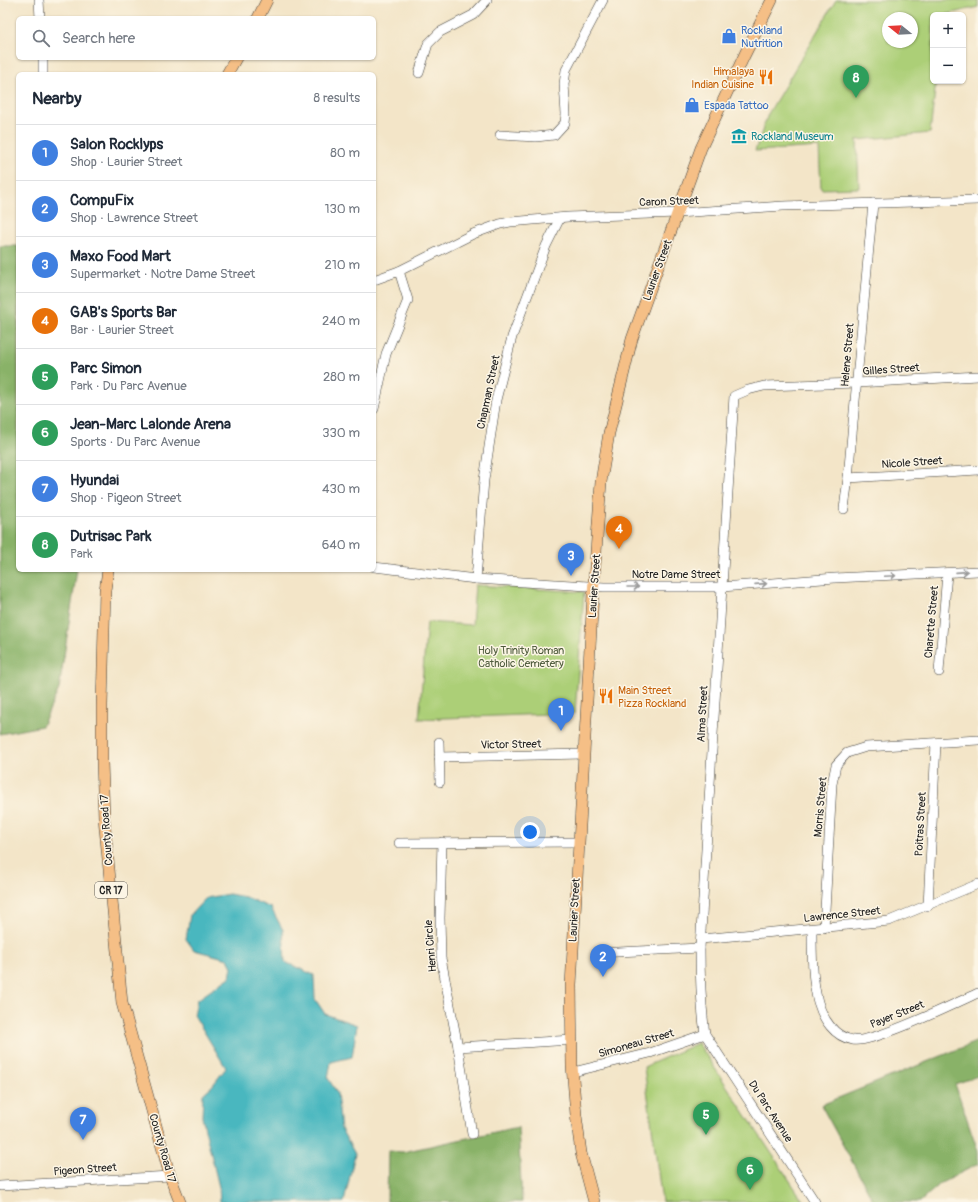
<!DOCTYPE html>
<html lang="en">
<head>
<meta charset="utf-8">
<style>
	body { margin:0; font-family:Pangolin,sans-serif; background:#f6f6f7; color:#1f2937 }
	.controls { position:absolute; right:12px; top:12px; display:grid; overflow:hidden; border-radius:6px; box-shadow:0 1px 3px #0004 }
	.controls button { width:36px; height:36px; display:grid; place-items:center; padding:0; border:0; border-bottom:1px solid #e0e1e3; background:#fff; color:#1f2937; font:20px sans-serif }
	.compass { position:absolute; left:882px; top:12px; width:36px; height:36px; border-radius:50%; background:#fff; box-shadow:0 1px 3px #0004; rotate:288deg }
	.you { position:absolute; left:530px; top:832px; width:14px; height:14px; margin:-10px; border:3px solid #fff; border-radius:50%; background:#1a73e8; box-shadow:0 0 0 6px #1a73e833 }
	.badge { display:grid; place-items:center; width:26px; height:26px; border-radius:50%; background:#1a73e8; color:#fff; font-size:13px; font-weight:700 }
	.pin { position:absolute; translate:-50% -33px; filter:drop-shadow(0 1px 2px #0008) }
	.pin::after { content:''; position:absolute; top:21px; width:14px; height:12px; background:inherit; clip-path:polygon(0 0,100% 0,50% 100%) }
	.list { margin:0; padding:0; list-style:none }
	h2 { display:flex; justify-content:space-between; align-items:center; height:52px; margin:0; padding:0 16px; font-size:17px }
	h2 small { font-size:13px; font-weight:400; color:#747a83 }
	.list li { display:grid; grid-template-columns:26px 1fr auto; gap:12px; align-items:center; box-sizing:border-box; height:56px; padding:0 16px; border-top:1px solid #e0e1e3 }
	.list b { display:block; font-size:15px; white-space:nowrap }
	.list p { margin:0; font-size:13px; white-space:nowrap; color:#747a83 }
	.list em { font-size:13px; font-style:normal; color:#747a83 }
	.icon { flex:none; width:22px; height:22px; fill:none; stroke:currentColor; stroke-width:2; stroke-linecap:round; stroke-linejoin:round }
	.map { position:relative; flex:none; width:978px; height:1202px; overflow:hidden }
	.search { position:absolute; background:#fff; box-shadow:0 1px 3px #0004; left:16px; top:16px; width:360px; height:44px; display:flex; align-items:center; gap:10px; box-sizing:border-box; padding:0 14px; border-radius:6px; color:#747a83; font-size:15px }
	.panel { position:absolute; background:#fff; box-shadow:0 1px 3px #0004; left:16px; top:72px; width:360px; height:500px; border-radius:6px }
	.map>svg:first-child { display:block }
</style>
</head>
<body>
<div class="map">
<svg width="978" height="1202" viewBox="0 0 978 1202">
	<rect width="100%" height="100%" fill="#fcf5e5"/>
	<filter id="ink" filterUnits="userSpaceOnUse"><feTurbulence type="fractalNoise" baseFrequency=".025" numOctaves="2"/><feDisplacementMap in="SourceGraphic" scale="8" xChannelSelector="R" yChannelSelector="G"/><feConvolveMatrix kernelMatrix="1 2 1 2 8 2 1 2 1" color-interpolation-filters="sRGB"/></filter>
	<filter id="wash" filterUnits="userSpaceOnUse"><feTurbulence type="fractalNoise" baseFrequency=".012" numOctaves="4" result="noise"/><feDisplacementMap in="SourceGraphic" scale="16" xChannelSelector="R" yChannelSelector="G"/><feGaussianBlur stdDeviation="0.9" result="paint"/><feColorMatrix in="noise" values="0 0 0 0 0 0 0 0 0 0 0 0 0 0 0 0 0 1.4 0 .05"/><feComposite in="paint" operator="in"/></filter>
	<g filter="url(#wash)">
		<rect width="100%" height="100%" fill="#f3e5c8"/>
		<g fill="#accf77" stroke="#64764a" fill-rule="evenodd">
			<path d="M836,0H978V7L944,15H933V81H936L930,133L857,140L859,188L821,189L819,147L755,151L768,114ZM888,18H912V42H888Z"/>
			<polygon points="475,585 584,592 575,713 419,719 427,622 472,625"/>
			<polygon points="698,1043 804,1202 662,1202 644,1067"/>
		</g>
		<g fill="#89b268" stroke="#526742">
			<polygon points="0,246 18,246 18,570 77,570 59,689 42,726 0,734"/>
			<polygon points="978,1041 978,1076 955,1084 978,1151 978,1164 941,1183 920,1202 874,1202 821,1105"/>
			<polygon points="518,1127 522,1202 387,1202 388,1151 403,1152"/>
		</g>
		<polygon fill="#48b7bf" stroke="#326a6e" points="229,894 245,897 271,908 283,930 285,962 314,975 315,999 325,1014 357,1025 352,1057 331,1062 328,1078 337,1093 341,1129 355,1154 344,1202 220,1202 219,1187 202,1117 203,1094 212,1086 226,1068 194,1015 197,1000 230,977 232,967 228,959 194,950 186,939 190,915 206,898"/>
	</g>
	<g filter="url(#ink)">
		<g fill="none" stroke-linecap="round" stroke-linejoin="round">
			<defs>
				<g id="minor">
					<polyline points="39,0 40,18"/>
					<polyline points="43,58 43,74"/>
					<polyline points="419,73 428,44 440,32 473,15 487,0"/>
					<polyline points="500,135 536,137 554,135 565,123 566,114 564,84 566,70 603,0"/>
					<polyline points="374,280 399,271 473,234 500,224 510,222 568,217 677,213 783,206 978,200"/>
					<polyline points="374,409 386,354 408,300 399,271"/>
					<polyline points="848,478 978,470"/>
					<polyline points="844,509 848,478 873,203"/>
					<polyline points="374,567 476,579 604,587 722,587 835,578 978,571"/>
					<polyline points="476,579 484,480 496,400 512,337 546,246 560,218"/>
					<polyline points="939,672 947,573"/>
					<polyline points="439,742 440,782"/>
					<polyline points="439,757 583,754"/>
					<polyline points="442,842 440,918 441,958 458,1047 472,1134"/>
					<polyline points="399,843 578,842"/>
					<polyline points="928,906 936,743"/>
					<polyline points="824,928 832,784 836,765 847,753 866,747 978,740"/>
					<path d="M812,929C812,951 812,981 818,1002C823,1019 834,1037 853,1040C872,1044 956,1003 978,993"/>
					<polyline points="701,939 889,921 978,884"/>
					<polyline points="597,953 700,948"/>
					<polyline points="458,1047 572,1040"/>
					<polyline points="573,1072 650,1053 705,1034"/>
					<polyline points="0,1186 170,1176"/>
					<path d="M815,1202L705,1034C701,1005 700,977 700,948L722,587L734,396L748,390L764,386L857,383L978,376"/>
				</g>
				<g id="major">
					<polyline points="258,18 267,0"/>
					<polyline points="227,74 236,58"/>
					<polyline points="108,570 105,590 102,705 102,762 104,818 122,1003 170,1176 180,1202"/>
					<polyline points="594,1202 581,1153 576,1115 572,1066 571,985 593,594 601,482 609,433 632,339 701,148 745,54 772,0"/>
				</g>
			</defs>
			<use href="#minor" stroke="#3c3a36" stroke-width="10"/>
			<use href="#major" stroke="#3c3a36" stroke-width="12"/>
			<use href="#minor" stroke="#fff" stroke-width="9"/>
			<use href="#major" stroke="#f5bf86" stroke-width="11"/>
		</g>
		<defs><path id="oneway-shaft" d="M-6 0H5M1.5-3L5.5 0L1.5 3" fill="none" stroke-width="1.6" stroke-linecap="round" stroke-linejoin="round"/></defs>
		<g stroke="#999">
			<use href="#oneway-shaft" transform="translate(962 572) rotate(-4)"/>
			<use href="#oneway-shaft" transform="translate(890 576) rotate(-3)"/>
			<use href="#oneway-shaft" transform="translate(761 584) rotate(-4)"/>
			<use href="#oneway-shaft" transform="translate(633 587)"/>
		</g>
	</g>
	<defs>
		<symbol id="shop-bare" viewBox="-9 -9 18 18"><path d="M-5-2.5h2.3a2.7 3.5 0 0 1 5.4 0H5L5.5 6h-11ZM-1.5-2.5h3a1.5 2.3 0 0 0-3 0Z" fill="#3f7fe0" stroke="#fcf5e5" stroke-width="2.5" paint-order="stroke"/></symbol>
		<symbol id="restaurant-bare" viewBox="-9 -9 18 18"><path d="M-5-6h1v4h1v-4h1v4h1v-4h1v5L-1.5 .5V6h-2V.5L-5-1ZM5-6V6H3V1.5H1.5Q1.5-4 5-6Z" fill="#e8710a" stroke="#fcf5e5" stroke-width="2.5" paint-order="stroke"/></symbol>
		<symbol id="museum-bare" viewBox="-9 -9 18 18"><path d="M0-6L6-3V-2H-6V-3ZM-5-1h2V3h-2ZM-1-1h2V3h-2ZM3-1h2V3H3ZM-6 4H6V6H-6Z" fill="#0f9aa8" stroke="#fcf5e5" stroke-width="2.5" paint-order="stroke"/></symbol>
	</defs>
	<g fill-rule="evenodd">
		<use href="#shop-bare" x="718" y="25" width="22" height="22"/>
		<use href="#restaurant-bare" x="755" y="66" width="22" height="22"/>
		<use href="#shop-bare" x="681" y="94" width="22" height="22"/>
		<use href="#museum-bare" x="728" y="125" width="22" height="22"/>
		<use href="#restaurant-bare" x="595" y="685" width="22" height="22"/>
	</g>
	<g text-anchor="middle" stroke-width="3" stroke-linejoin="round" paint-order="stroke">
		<rect fill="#fcf5e5" stroke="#5f5d58" stroke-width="1" x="95" y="882" width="32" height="16" rx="3"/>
		<g font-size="10" font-weight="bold" fill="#1c1c1c">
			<text x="111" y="894">CR 17</text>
		</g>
		<g font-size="11" fill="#366cbe" stroke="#fcf5e5" text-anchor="start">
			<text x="741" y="34">Rockland<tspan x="741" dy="13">Nutrition</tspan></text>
			<text x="704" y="109">Espada Tattoo</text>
		</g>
		<g font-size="11" fill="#c56008" stroke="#fcf5e5" text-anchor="end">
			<text x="754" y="75">Himalaya<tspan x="754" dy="13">Indian Cuisine</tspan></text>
			<text x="618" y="694" text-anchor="start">Main Street<tspan x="618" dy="13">Pizza Rockland</tspan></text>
		</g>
		<g font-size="11" fill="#0d838f" stroke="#fcf5e5" text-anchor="start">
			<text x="751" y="140">Rockland Museum</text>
		</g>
		<g font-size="11" fill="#1c1c1c" stroke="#fcf5e5">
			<text transform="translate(669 201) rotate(-2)" y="4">Caron Street</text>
			<text transform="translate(657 270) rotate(-70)" y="4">Laurier Street</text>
			<text transform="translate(847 355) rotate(-85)" y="4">Helene Street</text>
			<text transform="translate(891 369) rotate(-4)" y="4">Gilles Street</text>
			<text transform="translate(488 392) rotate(-78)" y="4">Chapman Street</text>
			<text transform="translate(912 462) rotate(-4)" y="4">Nicole Street</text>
			<text x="676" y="578">Notre Dame Street</text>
			<text transform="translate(594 586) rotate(-86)" y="4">Laurier Street</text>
			<text transform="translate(931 622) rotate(-85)" y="4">Charette Street</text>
			<text transform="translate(702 714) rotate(-87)" y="4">Alma Street</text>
			<text transform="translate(511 744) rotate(-1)" y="4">Victor Street</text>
			<text transform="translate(820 807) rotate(-85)" y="4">Morris Street</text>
			<text transform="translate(920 824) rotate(-87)" y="4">Poitras Street</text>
			<text transform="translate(106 830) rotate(-94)" y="4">County Road 17</text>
			<text transform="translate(574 910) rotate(-87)" y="4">Laurier Street</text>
			<text transform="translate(842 914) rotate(-6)" y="4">Lawrence Street</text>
			<text transform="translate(430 946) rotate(-95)" y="4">Henri Circle</text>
			<text transform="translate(897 1014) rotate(-22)" y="4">Payer Street</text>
			<text transform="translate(636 1043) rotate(-16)" y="4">Simoneau Street</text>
			<text transform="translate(771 1111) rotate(57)" y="4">Du Parc Avenue</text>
			<text transform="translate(163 1148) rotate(74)" y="4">County Road 17</text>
			<text transform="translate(85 1169) rotate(-4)" y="4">Pigeon Street</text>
		</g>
		<g font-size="11" fill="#4e5b3c" stroke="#fcf5e5">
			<text x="521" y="654">Holy Trinity Roman<tspan x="521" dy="13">Catholic Cemetery</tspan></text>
		</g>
	</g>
</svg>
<div class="controls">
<button>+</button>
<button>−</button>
</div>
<svg class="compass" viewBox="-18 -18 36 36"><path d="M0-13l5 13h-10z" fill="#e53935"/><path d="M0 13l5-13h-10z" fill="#747a83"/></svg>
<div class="you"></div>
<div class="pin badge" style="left:561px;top:731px;background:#3f7fe0">1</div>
<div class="pin badge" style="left:603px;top:977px;background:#3f7fe0">2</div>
<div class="pin badge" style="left:571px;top:576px;background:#3f7fe0">3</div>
<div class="pin badge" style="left:619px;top:549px;background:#e8710a">4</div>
<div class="pin badge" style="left:706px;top:1135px;background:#2e9e5b">5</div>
<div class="pin badge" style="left:750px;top:1190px;background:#2e9e5b">6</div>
<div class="pin badge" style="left:83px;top:1140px;background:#3f7fe0">7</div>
<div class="pin badge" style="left:856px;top:98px;background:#2e9e5b">8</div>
<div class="search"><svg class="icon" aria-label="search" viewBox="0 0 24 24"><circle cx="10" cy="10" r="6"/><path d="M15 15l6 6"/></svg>Search here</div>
<section class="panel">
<h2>Nearby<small>8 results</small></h2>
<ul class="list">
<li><span class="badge" style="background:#3f7fe0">1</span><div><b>Salon Rocklyps</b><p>Shop · Laurier Street</p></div><em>80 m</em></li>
<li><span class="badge" style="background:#3f7fe0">2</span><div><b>CompuFix</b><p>Shop · Lawrence Street</p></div><em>130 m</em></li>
<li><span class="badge" style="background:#3f7fe0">3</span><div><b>Maxo Food Mart</b><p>Supermarket · Notre Dame Street</p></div><em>210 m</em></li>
<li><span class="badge" style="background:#e8710a">4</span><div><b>GAB's Sports Bar</b><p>Bar · Laurier Street</p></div><em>240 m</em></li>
<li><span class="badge" style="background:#2e9e5b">5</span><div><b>Parc Simon</b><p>Park · Du Parc Avenue</p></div><em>280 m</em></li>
<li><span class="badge" style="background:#2e9e5b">6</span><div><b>Jean-Marc Lalonde Arena</b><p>Sports · Du Parc Avenue</p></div><em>330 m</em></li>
<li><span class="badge" style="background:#3f7fe0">7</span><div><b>Hyundai</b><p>Shop · Pigeon Street</p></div><em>430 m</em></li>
<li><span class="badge" style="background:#2e9e5b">8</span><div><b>Dutrisac Park</b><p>Park</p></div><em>640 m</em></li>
</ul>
</section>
</div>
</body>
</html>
